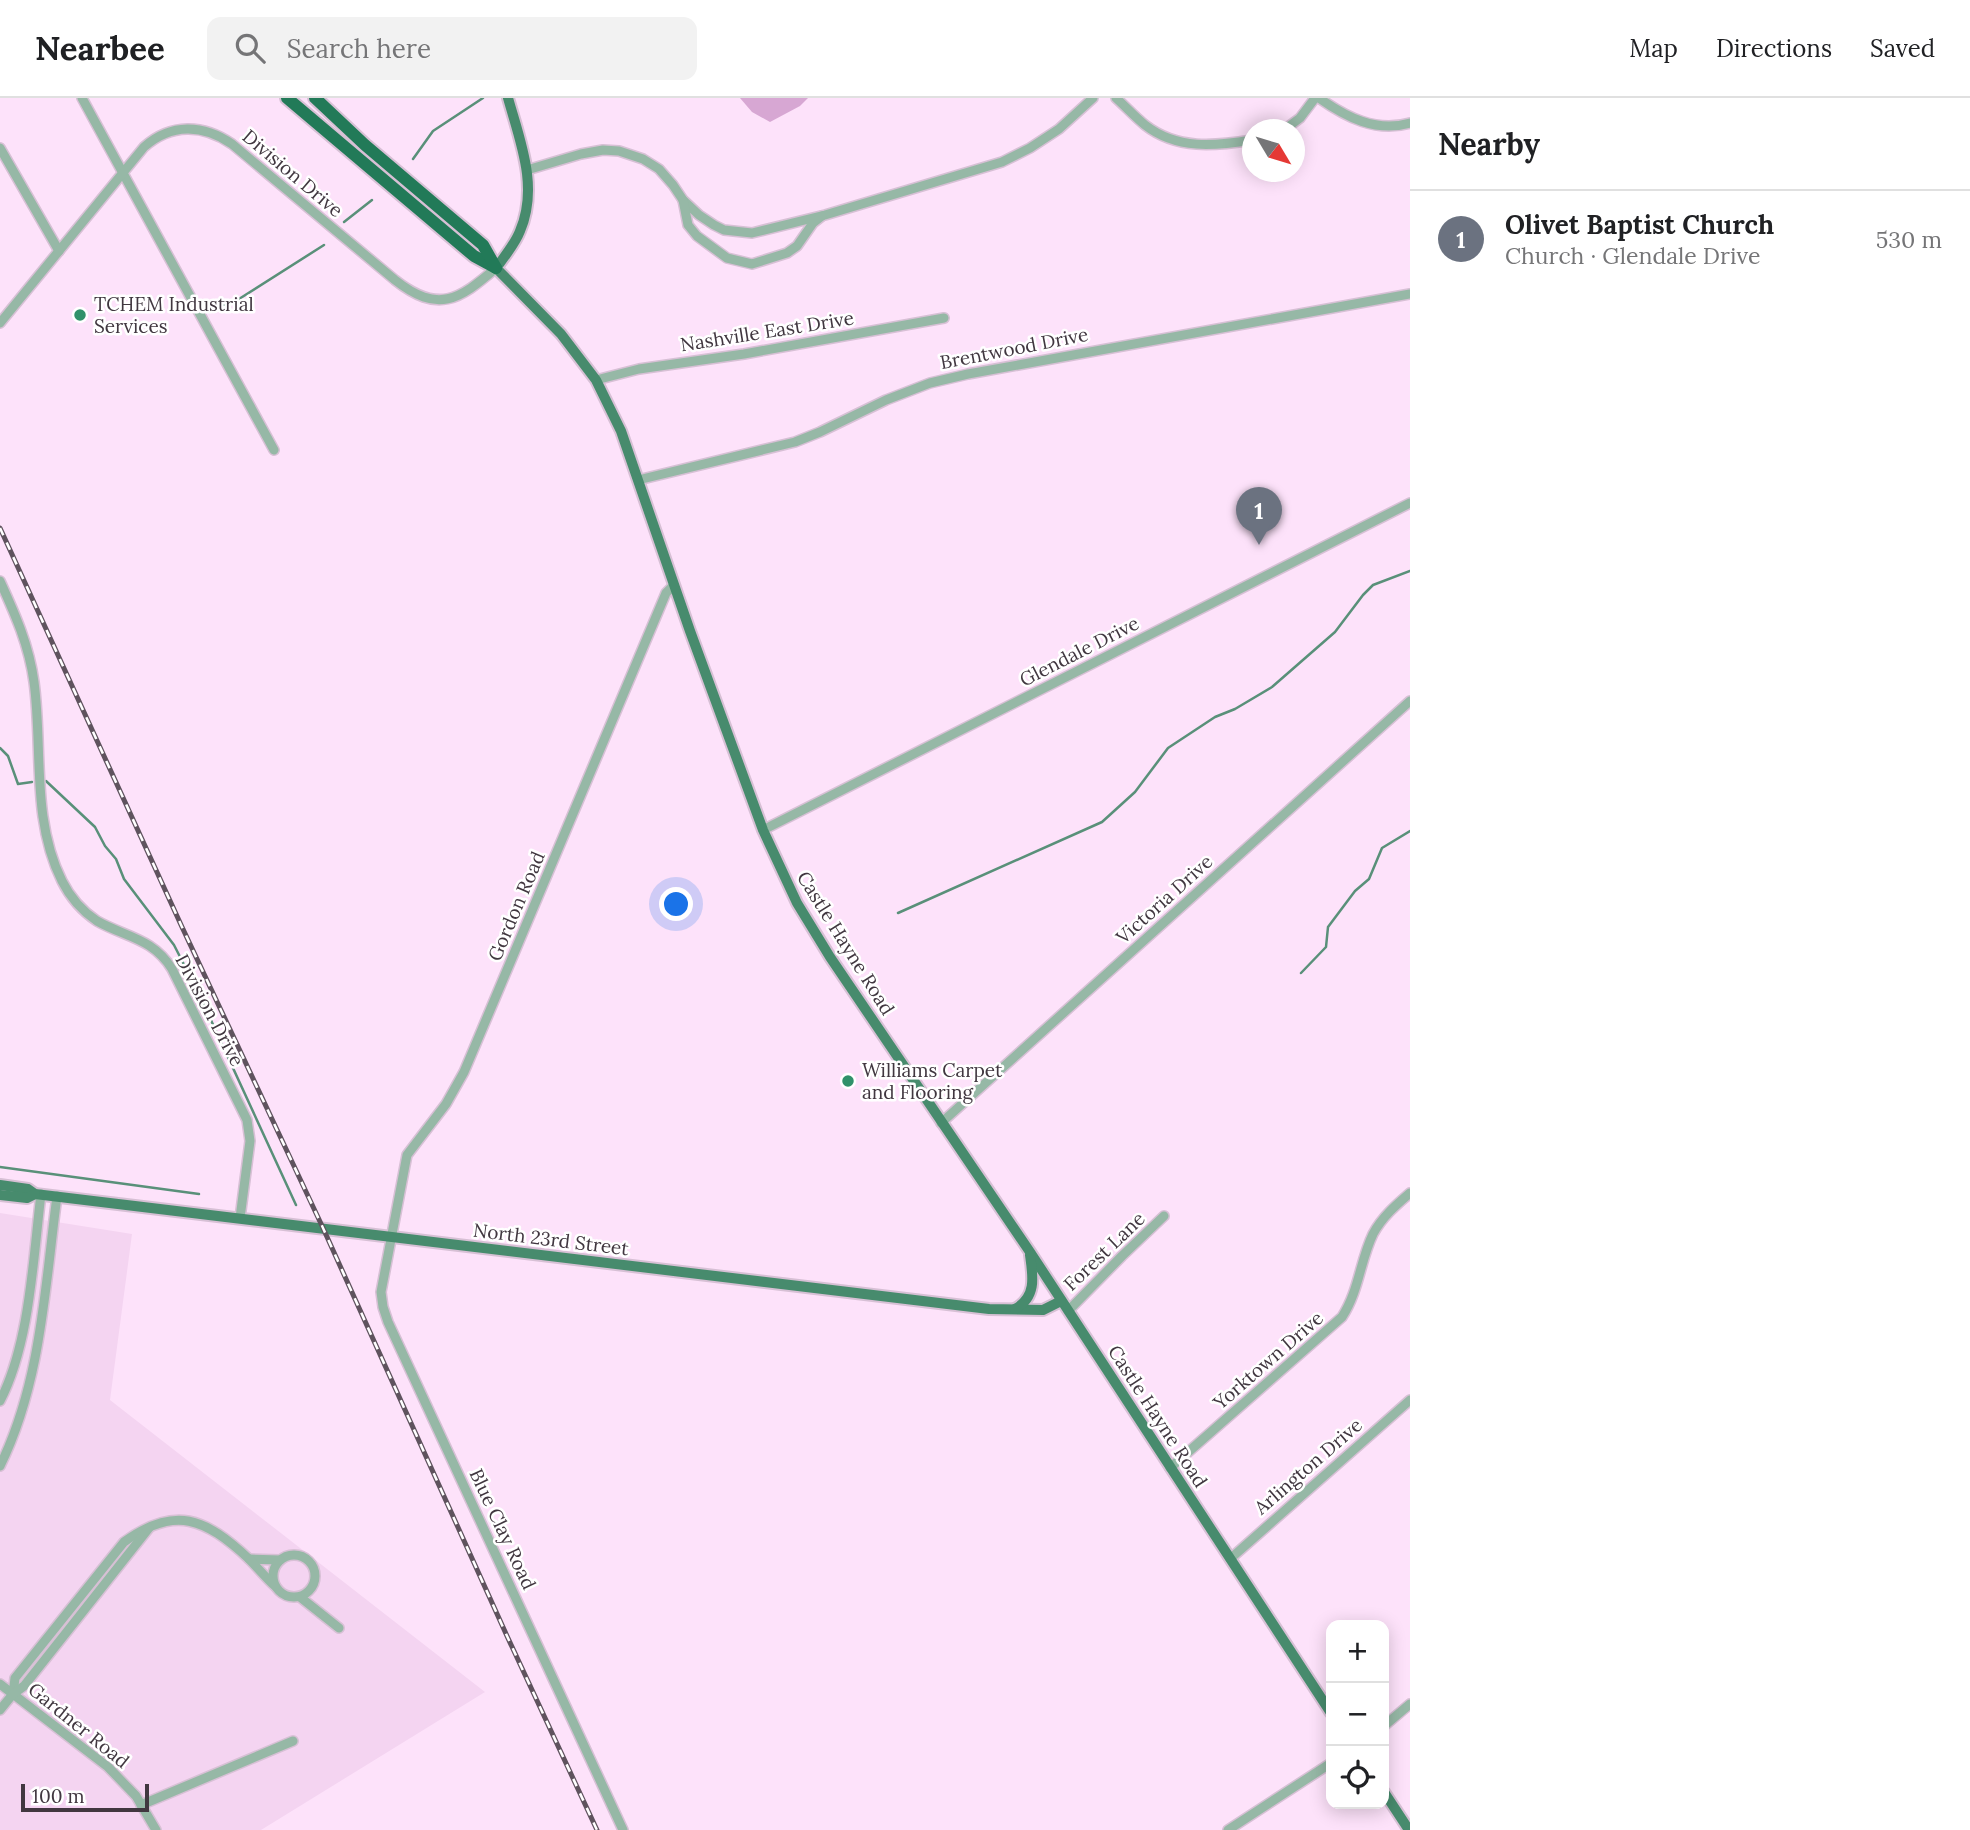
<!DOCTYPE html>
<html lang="en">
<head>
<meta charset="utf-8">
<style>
	body { margin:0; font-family:Lora,serif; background:#f2f2f2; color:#202124 }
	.controls { position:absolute; right:21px; bottom:21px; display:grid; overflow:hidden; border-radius:14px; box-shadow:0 4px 18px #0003 }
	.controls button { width:63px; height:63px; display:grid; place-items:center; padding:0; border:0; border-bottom:2px solid #e0e0e0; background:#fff; color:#202124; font:35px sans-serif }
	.compass { position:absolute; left:1242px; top:21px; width:63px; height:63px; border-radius:50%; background:#fff; box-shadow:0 4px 18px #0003; rotate:128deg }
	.scale { position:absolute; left:21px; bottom:18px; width:128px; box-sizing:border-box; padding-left:7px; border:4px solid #413740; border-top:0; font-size:19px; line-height:24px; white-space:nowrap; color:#413740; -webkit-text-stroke:5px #fff; paint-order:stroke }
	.you { position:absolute; left:677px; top:807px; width:24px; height:24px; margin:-18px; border:5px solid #fff; border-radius:50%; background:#1a73e8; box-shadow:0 0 0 10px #1a73e833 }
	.badge { display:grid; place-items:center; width:46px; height:46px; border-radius:50%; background:#111827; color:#fff; font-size:23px; font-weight:700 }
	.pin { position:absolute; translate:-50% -58px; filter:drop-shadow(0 2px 4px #0008) }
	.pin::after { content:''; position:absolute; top:37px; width:24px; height:21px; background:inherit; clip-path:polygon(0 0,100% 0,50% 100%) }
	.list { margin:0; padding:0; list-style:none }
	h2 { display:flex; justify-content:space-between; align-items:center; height:91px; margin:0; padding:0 28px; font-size:30px }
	h2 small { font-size:23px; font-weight:400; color:#757577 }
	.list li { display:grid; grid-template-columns:46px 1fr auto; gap:21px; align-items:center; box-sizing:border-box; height:98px; padding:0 28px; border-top:2px solid #e0e0e0 }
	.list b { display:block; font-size:26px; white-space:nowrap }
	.list p { margin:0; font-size:23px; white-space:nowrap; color:#757577 }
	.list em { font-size:23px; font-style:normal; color:#757577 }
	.icon { flex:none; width:38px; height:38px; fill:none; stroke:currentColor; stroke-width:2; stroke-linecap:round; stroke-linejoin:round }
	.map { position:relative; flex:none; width:1410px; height:1732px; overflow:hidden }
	header { display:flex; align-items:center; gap:42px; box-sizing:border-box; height:98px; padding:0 35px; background:#fff; border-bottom:2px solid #e0e0e0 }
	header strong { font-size:33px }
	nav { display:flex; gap:38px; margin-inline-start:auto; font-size:24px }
	.search { width:490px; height:63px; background:#f2f2f2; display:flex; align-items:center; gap:18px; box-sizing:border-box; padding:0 24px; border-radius:14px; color:#757577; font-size:26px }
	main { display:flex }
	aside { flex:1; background:#fff }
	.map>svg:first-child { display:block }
</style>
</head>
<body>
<header>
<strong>Nearbee</strong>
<div class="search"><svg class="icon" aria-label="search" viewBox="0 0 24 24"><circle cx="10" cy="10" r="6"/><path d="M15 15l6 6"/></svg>Search here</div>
<nav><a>Map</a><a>Directions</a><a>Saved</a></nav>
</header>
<main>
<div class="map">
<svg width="1410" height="1732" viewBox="0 0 1410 1732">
	<rect width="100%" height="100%" fill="#fde2fa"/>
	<polygon fill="#f4d4f1" points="0,1115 132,1136 110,1302 485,1594 261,1732 0,1732"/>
	<polygon fill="#d7a7d3" points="740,0 808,0 800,8 770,24 752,14"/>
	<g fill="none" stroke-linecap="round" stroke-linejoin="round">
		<g stroke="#599079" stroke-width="2.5">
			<polyline points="413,61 433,33 483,0"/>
			<polyline points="344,124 372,102"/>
			<polyline points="207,213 239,201 324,147"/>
			<polyline points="0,650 8,658 18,686 32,684"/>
			<polyline points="46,683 95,729 105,748 116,761 124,781 174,847 198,894 296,1107"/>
			<polyline points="898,815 1102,724 1135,694 1168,650 1215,619 1235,611 1272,589 1335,534 1363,497 1373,487 1410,473"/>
			<polyline points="1301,875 1326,849 1328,829 1355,793 1369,781 1382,750 1410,733"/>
			<polyline points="0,1069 199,1096"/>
		</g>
		<defs>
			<g id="minor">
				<polyline points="82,0 274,352"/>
				<path d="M1116,0C1126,9 1135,19 1145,27C1177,52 1215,48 1252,42"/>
				<path d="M1319,0C1346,19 1376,35 1410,25"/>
				<polyline points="1284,32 1300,20 1315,0"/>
				<polyline points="0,50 59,153"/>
				<polyline points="527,72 581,56 603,52 619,53 643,61 659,71 673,87 683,102 699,117 714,127 724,132 752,135 825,117 1002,64 1030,50 1059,31 1093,0"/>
				<polyline points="683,102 688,127 697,138 727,160 752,166 787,155 797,148 813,125 822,118"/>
				<path d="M0,225L144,49C171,25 203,26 232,46L395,182C438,216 459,202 496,170"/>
				<polyline points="596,282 639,271 744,256 944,220"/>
				<polyline points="638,382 795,344 820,334 886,302 930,285 968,276 1410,196"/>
				<path d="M0,483C15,516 29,547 34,584C43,650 31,721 62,783C70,799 82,813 97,823C125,839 153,840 172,871L247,1022L250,1043L240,1120"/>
				<polyline points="763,732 1410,405"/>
				<polyline points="941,1025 1410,603"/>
				<polyline points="1068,1213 1122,1158 1164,1118"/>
				<path d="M0,1303C30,1245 33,1161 41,1096"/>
				<path d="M0,1368C41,1285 45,1189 57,1098"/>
				<path d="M1170,1370L1342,1219C1359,1193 1360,1163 1373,1136C1382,1119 1396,1107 1410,1095"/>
				<circle cx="294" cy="1478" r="21"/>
				<polyline points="249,1461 280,1462"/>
				<polyline points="1230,1461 1410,1302"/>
				<polyline points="300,1499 339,1530"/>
				<polyline points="0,1586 108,1669 136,1698 156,1732"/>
				<path d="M13,1596L15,1580L124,1444C175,1407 205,1420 249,1461C258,1470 266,1480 275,1488"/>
				<polyline points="0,1612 13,1596 24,1588 149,1430"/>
				<polyline points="1384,1628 1410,1606"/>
				<polyline points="141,1707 293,1643"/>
				<polyline points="623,1732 388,1224 383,1209 381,1194 407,1057 446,1006 464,974 666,495 674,487"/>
				<polyline points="1228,1732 1331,1665"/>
			</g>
			<g id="major">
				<path d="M508,0C520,43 539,89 520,133C515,146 505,158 496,170L561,236L596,282L621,333L690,533L763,732L797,805L830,859L1030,1154L1331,1615"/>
				<polyline points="0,1087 28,1091 35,1096 989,1211 1043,1212 1061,1203"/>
				<polyline points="0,1097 27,1100 35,1096"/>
				<path d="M1015,1211C1037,1199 1033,1178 1030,1157"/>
				<polyline points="1384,1694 1409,1732"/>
			</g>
			<g id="highway">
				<polyline points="287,0 474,158 496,170"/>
				<polyline points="315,0 365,47 483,147 496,170"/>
			</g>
		</defs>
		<use href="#minor" stroke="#d7c0d5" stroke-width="12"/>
		<use href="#major" stroke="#d7c0d5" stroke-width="14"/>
		<use href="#highway" stroke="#d7c0d5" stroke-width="16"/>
		<use href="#minor" stroke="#96b8a6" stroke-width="9"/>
		<use href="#major" stroke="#478b6d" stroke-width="10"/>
		<use href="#highway" stroke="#227a58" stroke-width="12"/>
		<defs>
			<polyline id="rail" points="0,430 182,829 323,1130 507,1538 597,1732"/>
		</defs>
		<use href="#rail" stroke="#5f535e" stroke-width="5"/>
		<use href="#rail" stroke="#fff" stroke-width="2.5" stroke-dasharray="8" stroke-linecap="butt"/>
	</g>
	<g fill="#30916a" stroke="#fff" stroke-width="2.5">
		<circle cx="80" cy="217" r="7"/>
		<circle cx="848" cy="983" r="7"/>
	</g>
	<g text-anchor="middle" stroke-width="5" stroke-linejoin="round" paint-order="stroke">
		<g font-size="19" fill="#413740" stroke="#fff">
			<text transform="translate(293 75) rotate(40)" y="7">Division Drive</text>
			<text transform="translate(767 233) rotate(-9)" y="7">Nashville East Drive</text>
			<text transform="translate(1014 250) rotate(-11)" y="7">Brentwood Drive</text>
			<text transform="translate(1079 553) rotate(-27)" y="7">Glendale Drive</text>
			<text transform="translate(1164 801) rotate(-42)" y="7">Victoria Drive</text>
			<text transform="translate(516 808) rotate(-67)" y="7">Gordon Road</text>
			<text transform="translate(846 845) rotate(58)" y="7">Castle Hayne Road</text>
			<text transform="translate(210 912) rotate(62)" y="7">Division Drive</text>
			<text transform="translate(551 1141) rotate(7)" y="7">North 23rd Street</text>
			<text transform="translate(1104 1153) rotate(-44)" y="7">Forest Lane</text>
			<text transform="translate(1268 1262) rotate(-41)" y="7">Yorktown Drive</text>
			<text transform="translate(1158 1318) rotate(57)" y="7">Castle Hayne Road</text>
			<text transform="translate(1308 1368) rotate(-41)" y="7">Arlington Drive</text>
			<text transform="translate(503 1431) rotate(65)" y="7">Blue Clay Road</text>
			<text transform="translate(79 1627) rotate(39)" y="7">Gardner Road</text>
		</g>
		<g font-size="19" fill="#413740" stroke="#fff" text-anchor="start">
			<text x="94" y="213">TCHEM Industrial<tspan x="94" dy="22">Services</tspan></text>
			<text x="862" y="979">Williams Carpet<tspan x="862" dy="22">and Flooring</tspan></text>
		</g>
	</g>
</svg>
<div class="controls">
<button>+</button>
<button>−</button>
<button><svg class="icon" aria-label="locate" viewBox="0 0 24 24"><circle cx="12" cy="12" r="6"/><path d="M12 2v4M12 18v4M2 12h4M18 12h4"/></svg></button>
</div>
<svg class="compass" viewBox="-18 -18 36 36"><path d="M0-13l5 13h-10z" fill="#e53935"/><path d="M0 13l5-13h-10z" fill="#757577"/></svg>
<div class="scale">100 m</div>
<div class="you"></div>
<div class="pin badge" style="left:1259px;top:447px;background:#6b7280">1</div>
</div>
<aside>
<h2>Nearby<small></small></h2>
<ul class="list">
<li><span class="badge" style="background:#6b7280">1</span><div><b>Olivet Baptist Church</b><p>Church · Glendale Drive</p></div><em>530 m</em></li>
</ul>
</aside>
</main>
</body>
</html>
